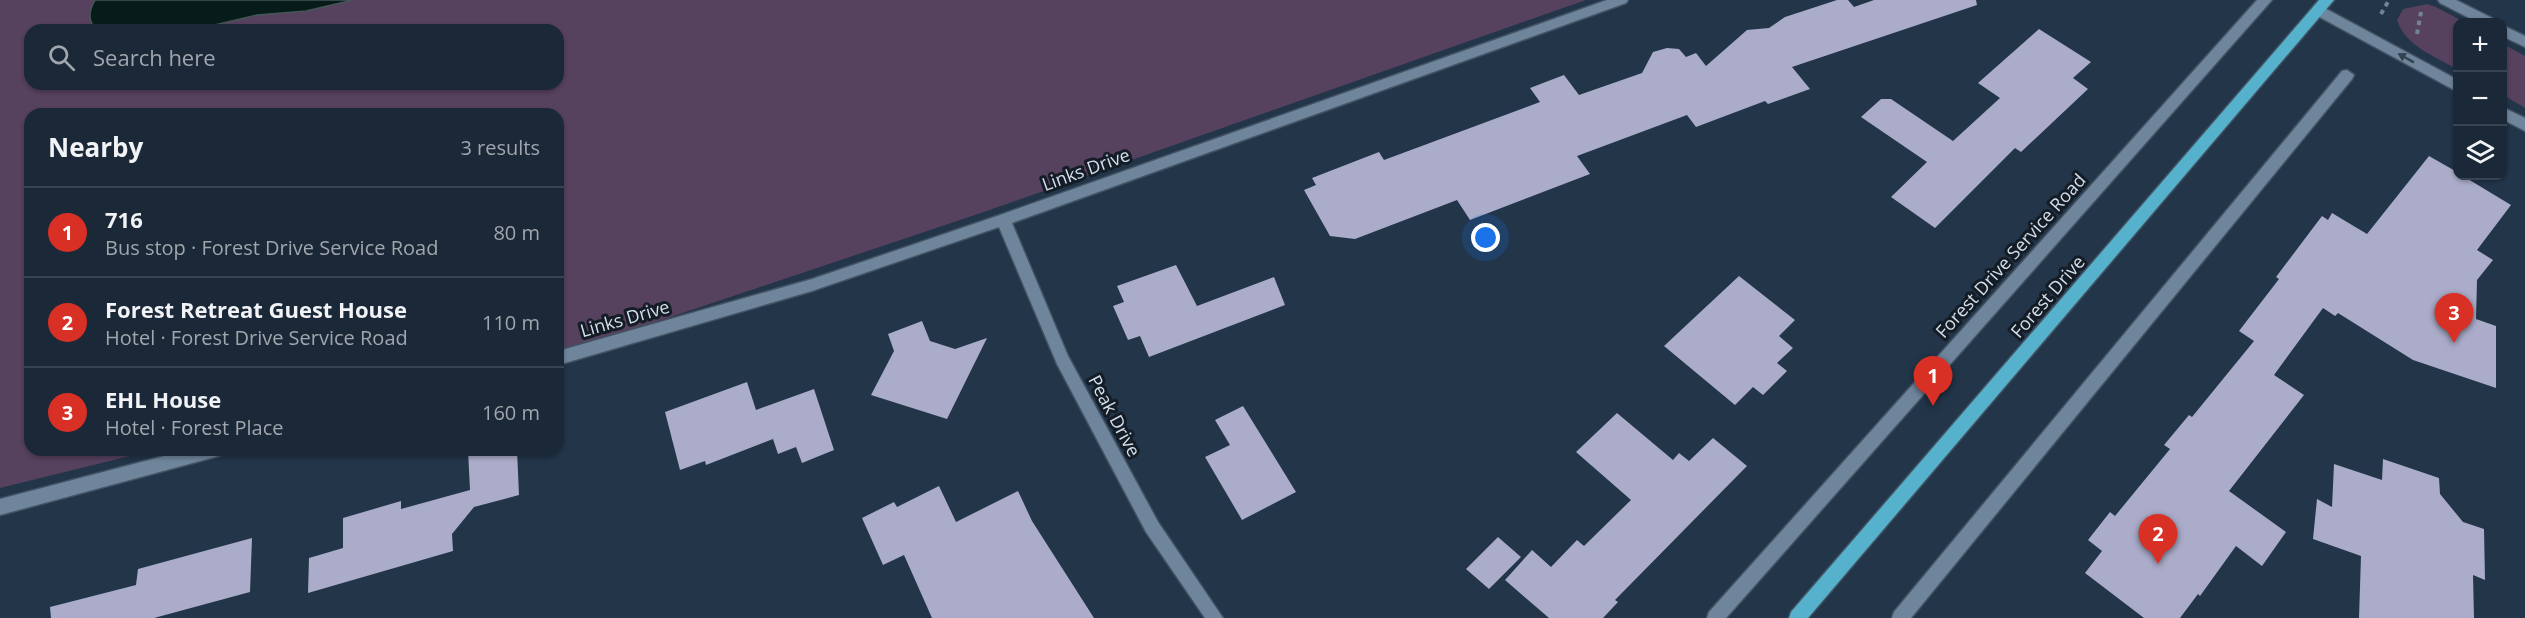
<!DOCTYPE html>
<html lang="en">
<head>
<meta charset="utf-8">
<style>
	body { margin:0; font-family:"Open Sans",sans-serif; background:#23303f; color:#f1f3f6 }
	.controls { position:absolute; right:18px; top:18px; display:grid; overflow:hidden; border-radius:12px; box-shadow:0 2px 4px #0004 }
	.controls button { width:54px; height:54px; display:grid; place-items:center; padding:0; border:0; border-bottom:2px solid #384452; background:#1a2837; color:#f1f3f6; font:30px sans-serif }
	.you { position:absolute; left:1486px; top:238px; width:21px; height:21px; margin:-15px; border:4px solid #fff; border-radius:50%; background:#1a73e8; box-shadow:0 0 0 9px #1a73e833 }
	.badge { display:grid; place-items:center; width:39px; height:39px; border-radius:50%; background:#d93025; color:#fff; font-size:20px; font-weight:700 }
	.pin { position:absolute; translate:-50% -50px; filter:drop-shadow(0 2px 3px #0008) }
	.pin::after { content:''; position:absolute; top:32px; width:21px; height:18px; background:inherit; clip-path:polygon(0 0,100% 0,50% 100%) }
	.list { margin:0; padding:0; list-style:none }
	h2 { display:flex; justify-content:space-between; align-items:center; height:78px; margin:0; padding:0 24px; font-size:26px }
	h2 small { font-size:20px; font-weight:400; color:#9fa6ad }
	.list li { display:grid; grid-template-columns:39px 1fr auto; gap:18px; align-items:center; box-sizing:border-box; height:90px; padding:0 24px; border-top:2px solid #384452 }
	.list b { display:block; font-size:22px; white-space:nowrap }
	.list p { margin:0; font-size:20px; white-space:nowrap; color:#9fa6ad }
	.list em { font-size:20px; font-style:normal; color:#9fa6ad }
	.icon { flex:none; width:33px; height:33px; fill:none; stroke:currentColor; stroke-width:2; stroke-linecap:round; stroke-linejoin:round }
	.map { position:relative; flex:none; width:2525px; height:618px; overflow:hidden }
	.search { position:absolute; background:#1a2837; box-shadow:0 2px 4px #0004; left:24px; top:24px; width:540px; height:66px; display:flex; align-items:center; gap:15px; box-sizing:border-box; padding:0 21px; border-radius:18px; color:#9fa6ad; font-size:22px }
	.panel { position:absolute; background:#1a2837; box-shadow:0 2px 4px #0004; left:24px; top:108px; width:540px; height:348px; border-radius:18px }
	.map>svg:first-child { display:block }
</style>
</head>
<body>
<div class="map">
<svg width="2525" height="618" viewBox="0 0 2525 618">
	<rect width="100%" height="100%" fill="#223549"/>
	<g fill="#56415e" fill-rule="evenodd">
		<path d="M0,0H1586L981,213L602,340L558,351V114H30V450H154L0,488ZM30,30H558V84H30Z"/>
		<path d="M2427,4L2436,7L2464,22H2458L2457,69C2436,57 2405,46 2397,20L2403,9Z"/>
		<polygon points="2503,44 2525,56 2525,108 2503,95"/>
	</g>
	<path fill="#071b18" stroke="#445658" stroke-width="1.5" d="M95,0H353L306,11L257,15L193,30H97C87,21 89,11 95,0Z"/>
	<g fill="#aaacc9">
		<polygon points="1837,0 1848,0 1854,7 1874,0 1976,0 1977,5 1792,67 1810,89 1768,104 1765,101 1696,127 1687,115 1577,156 1590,174 1470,220 1457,200 1355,239 1330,236 1304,190 1316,185 1312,178 1379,152 1384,160 1540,102 1530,88 1564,75 1579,95 1642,73 1653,52 1667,48 1679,49 1686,57 1696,53 1706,66 1747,30 1769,28 1785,17"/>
		<polygon points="2039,29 2091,62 2073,78 2088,89 2021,152 2015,148 1935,228 1891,197 1927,162 1861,117 1881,99 1891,99 1953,141 2000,98 1978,83"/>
		<polygon points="2429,156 2457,172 2457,176 2463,176 2511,205 2477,250 2493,260 2477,280 2476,319 2496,326 2496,388 2413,360 2338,313 2335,316 2323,308 2274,375 2304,395 2229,491 2286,532 2262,566 2236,546 2200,596 2198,594 2180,618 2144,618 2085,573 2102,551 2088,540 2110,512 2115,516 2170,449 2164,445 2189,415 2192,417 2254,341 2239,331 2279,279 2276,277 2322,216 2328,220 2332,213 2367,234"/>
		<polygon points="1176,265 1197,306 1274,277 1285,305 1149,357 1140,336 1128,340 1113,306 1124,302 1117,286"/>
		<polygon points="1739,276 1795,320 1779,336 1793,348 1777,363 1787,371 1763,395 1753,387 1735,405 1664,346"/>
		<polygon points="922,321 930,341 955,349 987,338 947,419 871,395 894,351 888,334"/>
		<polygon points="747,382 756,410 814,389 834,450 802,463 796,447 778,454 773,439 706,465 705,461 680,470 665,412"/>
		<polygon points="1243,406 1296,492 1242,520 1205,457 1230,445 1215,420"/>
		<polygon points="1617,413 1673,460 1679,453 1689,461 1713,438 1747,466 1615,600 1618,602 1603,618 1549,618 1505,580 1532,550 1551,567 1577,540 1584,546 1631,500 1576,452"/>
		<polygon points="468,450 517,450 519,495 474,507 452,534 453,551 308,593 309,558 343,548 343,518 401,501 401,509 470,490"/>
		<polygon points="2383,459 2439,478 2440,494 2463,522 2484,529 2485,580 2473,575 2474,618 2359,618 2361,556 2313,539 2317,499 2332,507 2334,464 2382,480"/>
		<polygon points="939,486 956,522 1018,491 1032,521 1094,618 932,618 904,555 883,565 862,518 894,502 897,507"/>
		<polygon points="1498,537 1521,557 1489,589 1466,569"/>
		<polygon points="252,538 250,592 154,618 51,618 50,607 136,585 138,569"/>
	</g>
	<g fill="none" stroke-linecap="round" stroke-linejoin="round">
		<defs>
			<g id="minor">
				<polygon points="1607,0 1628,0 1626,3 1012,223 1068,356 1158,522 1223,618 1205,618 1146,532 1057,364 999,227 812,291 558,365 558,351 812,279 1000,215"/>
				<polygon points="2257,0 2272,0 1726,618 1707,618 1709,612"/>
				<polygon points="2438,0 2456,0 2492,18 2494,22 2477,22 2440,3"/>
				<polygon points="2319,5 2458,80 2458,92 2314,14 2312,10 2314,6"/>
				<polygon points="2502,25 2525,36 2525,47 2502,36"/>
				<polygon points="2347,70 2354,75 2352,79 1911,618 1892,618 1894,612 2342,71"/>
				<polygon points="2502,107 2525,118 2525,131 2502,119"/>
				<polygon points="187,450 223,450 221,455 215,457 0,515 0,499"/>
			</g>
			<polygon id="major" points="2319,0 2334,0 1808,618 1789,618 1791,612"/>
		</defs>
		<use href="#minor" stroke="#425363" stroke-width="3"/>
		<use href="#major" stroke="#425363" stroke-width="3"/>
		<g stroke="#748495" stroke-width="4" stroke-dasharray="4.5 4.5" stroke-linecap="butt">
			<polyline points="2381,14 2389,0"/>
			<polyline points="2417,34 2421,12"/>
		</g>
		<use href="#minor" fill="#6f859c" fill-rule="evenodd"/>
		<use href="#major" fill="#56b1cc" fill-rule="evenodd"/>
	</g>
	<defs><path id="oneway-solid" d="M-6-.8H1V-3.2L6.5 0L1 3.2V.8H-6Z" transform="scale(1.5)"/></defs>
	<use fill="#34414f" href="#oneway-solid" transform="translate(2406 58) rotate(-151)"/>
	<g text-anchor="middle" stroke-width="6" stroke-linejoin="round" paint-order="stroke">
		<g font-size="18" fill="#d3dfec" stroke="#141c25">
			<text transform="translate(1086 170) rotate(-20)" y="6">Links Drive</text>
			<text transform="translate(2011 256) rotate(-48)" y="6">Forest Drive Service Road</text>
			<text transform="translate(2048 297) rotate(-49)" y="6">Forest Drive</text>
			<text transform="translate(625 319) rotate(-16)" y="6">Links Drive</text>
			<text transform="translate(1114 416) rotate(62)" y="6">Peak Drive</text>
		</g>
	</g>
</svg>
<div class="controls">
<button>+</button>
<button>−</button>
<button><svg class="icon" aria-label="layers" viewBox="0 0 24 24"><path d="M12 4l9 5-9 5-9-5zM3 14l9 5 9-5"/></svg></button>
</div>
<div class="you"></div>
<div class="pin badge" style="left:1933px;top:406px">1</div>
<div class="pin badge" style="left:2158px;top:564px">2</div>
<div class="pin badge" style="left:2454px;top:343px">3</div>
<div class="search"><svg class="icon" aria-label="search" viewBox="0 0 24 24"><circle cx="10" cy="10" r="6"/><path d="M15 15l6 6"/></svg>Search here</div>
<section class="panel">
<h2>Nearby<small>3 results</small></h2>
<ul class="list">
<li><span class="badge">1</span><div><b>716</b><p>Bus stop · Forest Drive Service Road</p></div><em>80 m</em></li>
<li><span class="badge">2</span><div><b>Forest Retreat Guest House</b><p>Hotel · Forest Drive Service Road</p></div><em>110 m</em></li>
<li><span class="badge">3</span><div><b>EHL House</b><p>Hotel · Forest Place</p></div><em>160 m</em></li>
</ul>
</section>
</div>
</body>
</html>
